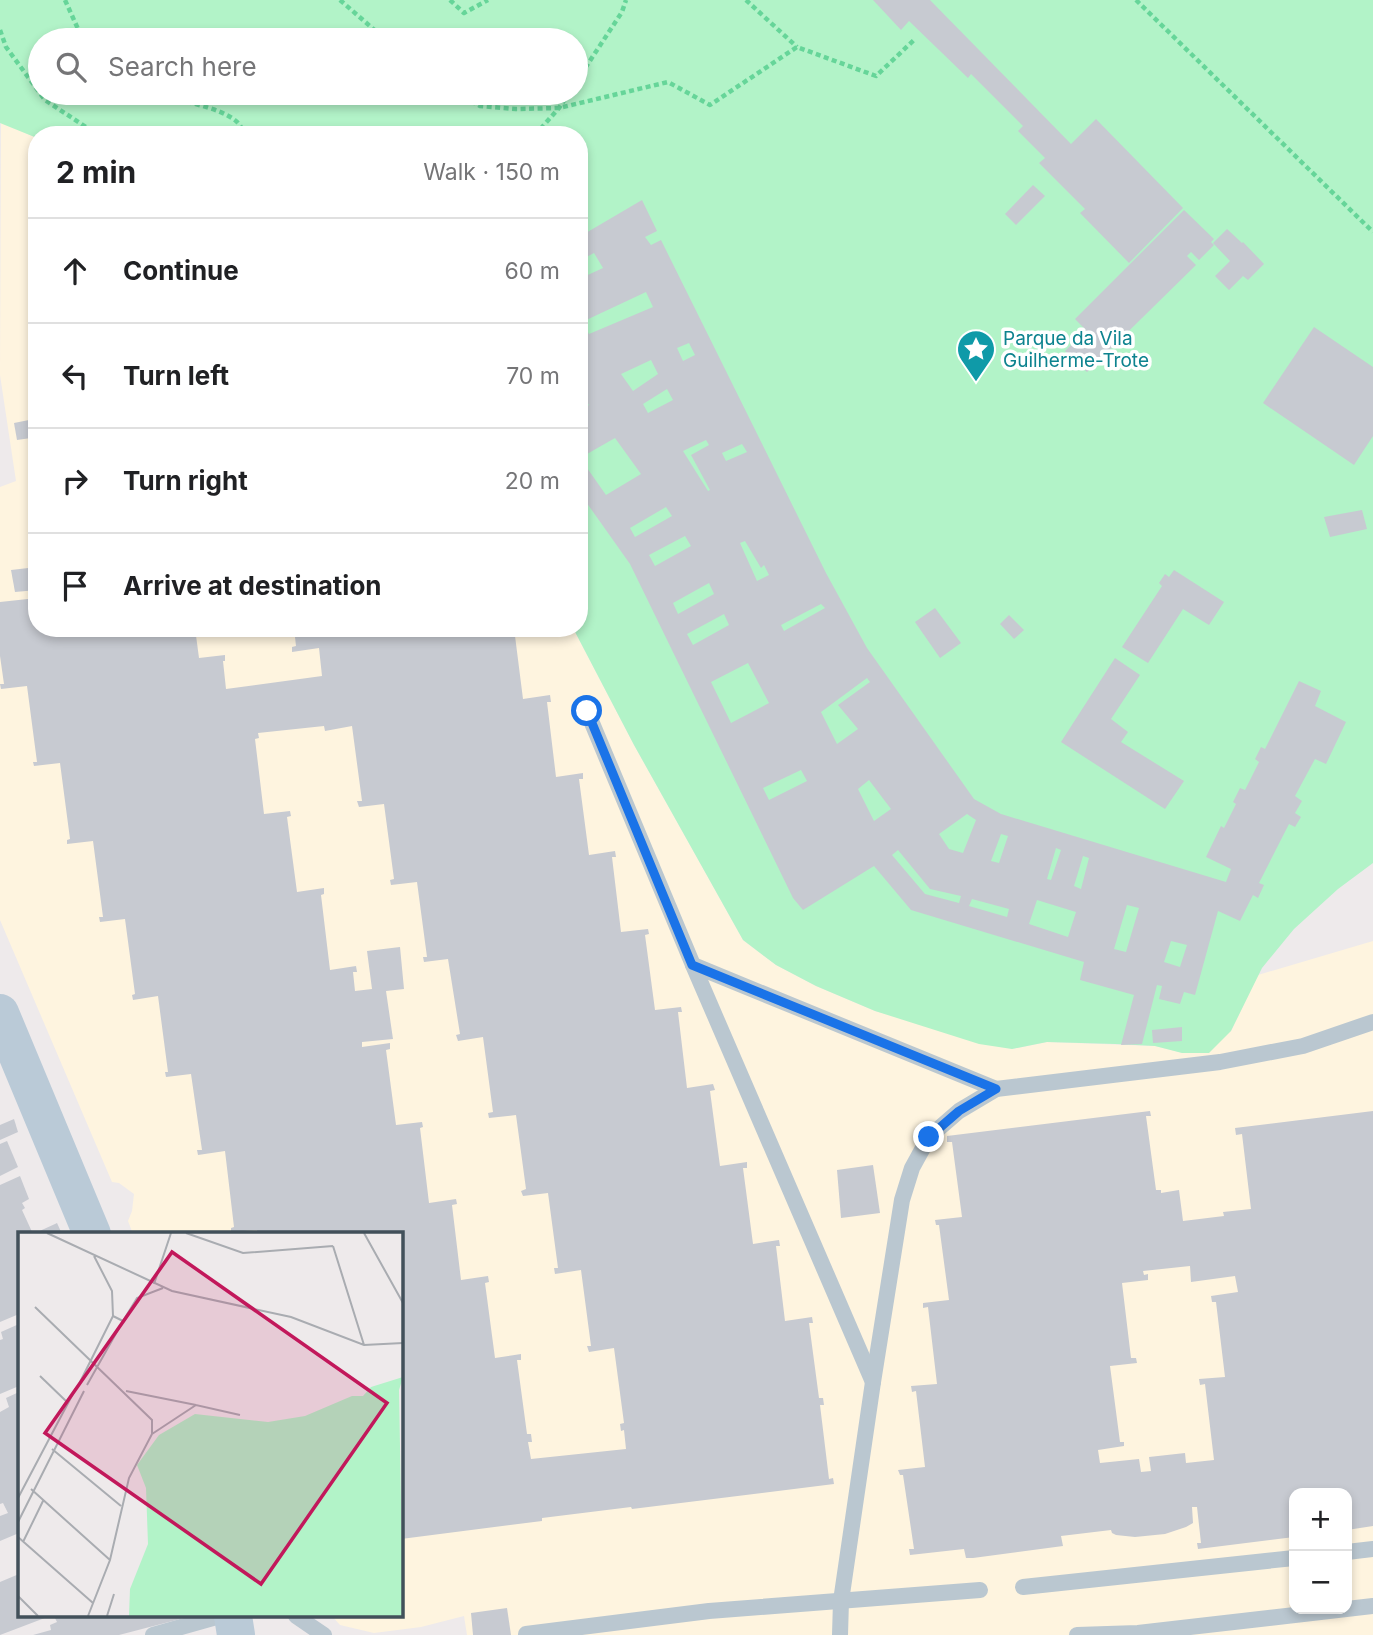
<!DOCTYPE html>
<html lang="en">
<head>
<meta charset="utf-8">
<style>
	body { margin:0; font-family:Inter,sans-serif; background:#f6f6f6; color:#202124 }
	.controls { position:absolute; right:21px; bottom:21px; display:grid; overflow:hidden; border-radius:14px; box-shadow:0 4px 10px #0003 }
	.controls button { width:63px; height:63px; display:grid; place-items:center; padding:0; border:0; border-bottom:2px solid #e0e0e0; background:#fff; color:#202124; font:35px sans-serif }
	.stop { position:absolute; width:21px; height:21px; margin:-16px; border:5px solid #1a73e8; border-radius:50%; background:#fff }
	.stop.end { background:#1a73e8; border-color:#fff; box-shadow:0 2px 7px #0008 }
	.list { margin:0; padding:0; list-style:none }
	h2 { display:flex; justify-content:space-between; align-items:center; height:91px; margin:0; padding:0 28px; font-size:30px }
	h2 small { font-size:23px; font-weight:400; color:#757577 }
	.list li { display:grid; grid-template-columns:46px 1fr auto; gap:21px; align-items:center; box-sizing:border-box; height:105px; padding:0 28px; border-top:2px solid #e0e0e0 }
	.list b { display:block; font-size:26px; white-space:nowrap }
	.list em { font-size:23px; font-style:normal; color:#757577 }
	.icon { flex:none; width:38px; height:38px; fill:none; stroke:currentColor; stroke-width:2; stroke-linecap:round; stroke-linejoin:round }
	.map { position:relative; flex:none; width:1373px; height:1635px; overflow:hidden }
	.search { position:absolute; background:#fff; box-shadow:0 4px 10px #0003; left:28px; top:28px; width:560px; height:77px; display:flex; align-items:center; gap:18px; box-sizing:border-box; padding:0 24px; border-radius:38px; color:#757577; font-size:26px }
	.panel { position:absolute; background:#fff; box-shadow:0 4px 10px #0003; left:28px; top:126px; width:560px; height:511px; border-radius:28px }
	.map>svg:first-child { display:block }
</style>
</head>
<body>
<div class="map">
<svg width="1373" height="1635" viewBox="0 0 1373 1635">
	<rect width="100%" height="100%" fill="#eeeaeb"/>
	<path fill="#fef4df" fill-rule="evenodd" d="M1,122L37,138V628H573L634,745L743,940L776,965L816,986L875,1011L1012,1049L1047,1042L1155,1046L1183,1053L1231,1031L1258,975L1373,941V1635H467L464,1616L421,1627L374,1633L340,1625L332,1616H401V1234H133L128,1221L132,1211L134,1194L119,1183L112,1182L0,920V487L16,481L0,375ZM1294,1493H1347V1609H1294Z"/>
	<path fill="#b2f3c8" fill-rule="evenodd" d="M0,0H1373V863L1338,889L1294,929L1262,968L1231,1031L1209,1053H1182L1155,1046L1115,1044L1047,1042L1012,1049L979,1044L875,1011L816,986L776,965L743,940L634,745L573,628H579V135H37V138L0,123ZM40,40H576V93H40Z"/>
	<g fill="#c7cad1" fill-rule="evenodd">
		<polygon points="873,0 930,0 1071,144 1096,119 1183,208 1129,263 1080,213 1085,209 1039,163 1045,158 1018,131 1023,126 971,74 968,78 909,21 901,30"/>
		<polygon points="1033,185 1045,196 1016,225 1005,214"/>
		<path d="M642,200L657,231L645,237L651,245L661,240L826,573L867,648L974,799L1001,814L1226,882L1231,869L1206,857L1221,826L1224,828L1236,804L1233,802L1240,788L1245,790L1259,762L1255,759L1261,747L1265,749L1299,681L1321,691L1315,706L1346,722L1326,764L1315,759L1295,796L1302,801L1295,813L1301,817L1295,827L1289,824L1259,883L1264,885L1258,898L1253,895L1240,921L1218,911L1195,995L1184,992L1180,1004L1159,999L1162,986L1157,985L1142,1044L1121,1045L1134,995L1080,980L1084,962L911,910L874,866L803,910L793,898L630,564L579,492V411L589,405L579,392V279L603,268L594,253L579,261V237ZM646,292L653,307L589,334L582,322ZM689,343L695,355L683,361L677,348ZM651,360L658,374L633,391L621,374ZM667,389L673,400L648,413L643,404ZM615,438L641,474L606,495L580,458ZM706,440L709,445L691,455L710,490L708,491L683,451ZM742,444L747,452L726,461L722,453ZM666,507L672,516L635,537L630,528ZM685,536L691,546L655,566L649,555ZM745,541L761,568L764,565L769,575L757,581L740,543ZM709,583L714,594L678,614L673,603ZM821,604L825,608L784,631L781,625ZM724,614L729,625L693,645L687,634ZM748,663L769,703L731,723L711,682ZM867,678L870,682L838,705L858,729L837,744L821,712ZM801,770L807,781L769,800L763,788ZM869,780L891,809L874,821L858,789ZM967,814L976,820L963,853L949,849L939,834ZM1001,834L1008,836L999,863L991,861ZM1056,848L1061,850L1051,880L1047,879ZM898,850L930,889L961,896L959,903L925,894L892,855ZM1083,856L1089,858L1081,889L1074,886ZM972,899L1009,909L1007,917L969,906ZM1037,900L1076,912L1068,937L1029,924ZM1127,905L1139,908L1126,952L1114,949ZM1171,941L1187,945L1180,967L1164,962Z"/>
		<polygon points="1184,210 1214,239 1211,242 1214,245 1199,260 1191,252 1187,256 1196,265 1087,372 1065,351 1086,330 1075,319"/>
		<polygon points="1227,229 1242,243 1243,242 1264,264 1248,280 1243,276 1229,290 1215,276 1230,261 1213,243"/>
		<polygon points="1314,327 1373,367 1373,436 1354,465 1263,403"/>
		<polygon points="29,420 31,438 17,440 14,423"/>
		<polygon points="1362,510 1367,529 1330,537 1324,517"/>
		<polygon points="37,567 37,590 15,592 11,570"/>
		<polygon points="1174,570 1224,602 1209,625 1183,609 1148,663 1122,647 1162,586 1159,583 1165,574 1169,577"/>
		<path d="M37,598V628H195L199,658L225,655V661H223L226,689L322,676L319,648L292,652V647L296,646L294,628H514L523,699L550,695L551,702H547L556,777L583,773V779H579L589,855L615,851L616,857H612L621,932L648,929L649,934L645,935L655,1010L681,1007L682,1012H678L687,1088L713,1084L715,1090L710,1091L720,1166L747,1162V1168H743L753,1244L779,1240L780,1246H776L785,1321L812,1317L813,1323H809L819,1398H823L824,1405H820L829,1479L833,1478L834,1484L632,1509L631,1507L542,1518V1521L401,1539V1234H258L257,1230L231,1232V1228L234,1227L225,1151L198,1155L197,1150H202L191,1074L166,1077L165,1072H168L158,996L133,1000L132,995L135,994L125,919L100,922L99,917H103L93,841L67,844V840L70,839L60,763L34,766L33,762H37L27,686L1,689L0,684H4L0,656V602ZM324,726L325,731L352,726L362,801H357L359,807L384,804L394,879L390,880L391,885L417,882L427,957H423L424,962L448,959L460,1034L456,1035L458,1041L483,1037L493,1112L488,1113L489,1118L516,1115L526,1189L521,1191L523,1196L548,1193L558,1268H554L555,1274L581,1270L591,1346H587L589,1352L614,1348L624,1423L620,1424L621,1431L624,1430L626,1449L531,1459L528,1442H532L531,1434H527L517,1360H521V1354L495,1358L485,1283L489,1282L488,1276L461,1280L452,1205L457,1204L456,1199L429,1203L420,1128L423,1127L422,1122L396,1125L386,1050L390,1049V1043L362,1047V1042L393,1039L386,991L404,989L400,947L367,951L372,989L355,991L353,972H357L356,966L330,970L321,895L324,894V888L297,892L287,817L291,816L290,811L264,814L255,739L259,738L258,733Z"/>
		<polygon points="935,608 961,643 940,658 915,622"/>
		<polygon points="1009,615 1024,630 1014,639 1000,624"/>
		<polygon points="1115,658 1140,675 1111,719 1128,732 1121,742 1184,781 1165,809 1061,742"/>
		<polygon points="1182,1027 1182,1041 1153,1043 1152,1030"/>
		<path d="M1150,1111L1151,1116H1146L1156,1190H1161V1193L1179,1190L1183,1221L1224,1216L1223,1212L1251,1209L1242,1134L1236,1135L1235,1128L1373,1111V1526L1347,1530V1493H1294V1537L1198,1549L1197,1543H1201L1197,1507H1192L1193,1523L1186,1527L1165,1534L1135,1537L1116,1535L1112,1533L1111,1530L1061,1536L1063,1546L973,1558H966L964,1549L910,1555L909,1549H914L903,1475H900L898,1470L925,1467L916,1391L912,1392L911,1386L937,1384L928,1307L923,1308V1303L949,1300L939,1225H936L935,1220L962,1217L952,1142H947V1136ZM1190,1266L1191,1282L1235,1276L1238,1292L1211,1296L1212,1302H1216L1225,1377L1199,1379L1200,1385L1205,1384L1214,1460L1186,1463L1185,1453L1149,1457L1151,1471L1141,1472L1139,1459L1100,1463L1098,1450L1124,1446V1442H1120L1110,1366L1137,1363L1136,1358H1131L1122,1283L1148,1280V1274L1144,1275L1143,1271Z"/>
		<polygon points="14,1119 18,1132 0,1140 0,1125"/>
		<polygon points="7,1141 18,1167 0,1176 0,1144"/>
		<polygon points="873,1165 880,1213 841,1218 837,1170"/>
		<polygon points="20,1176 29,1199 22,1203 25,1208 22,1210 33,1234 19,1234 19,1314 0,1322 0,1185"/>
		<polygon points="57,1223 62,1234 33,1234 55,1224"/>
		<polygon points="19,1324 19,1386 0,1394 0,1340 3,1339 1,1332"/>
		<polygon points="19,1392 19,1533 0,1541 0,1516 8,1513 3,1503 0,1504 0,1412 9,1407 6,1398"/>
		<polygon points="19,1574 19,1616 50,1616 0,1635 0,1582"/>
		<polygon points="507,1608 511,1635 473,1635 471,1613"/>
		<polygon points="54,1616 188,1616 188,1617 119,1635 33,1635 51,1630 50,1625 57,1622"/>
	</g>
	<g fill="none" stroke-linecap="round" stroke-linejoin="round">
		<g stroke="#66d599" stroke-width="4.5" stroke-dasharray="5 3.5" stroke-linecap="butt">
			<polyline points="65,0 83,40"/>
			<polyline points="340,0 386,40"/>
			<polyline points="450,0 464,13 488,0"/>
			<polyline points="746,0 797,47"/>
			<polyline points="1136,0 1373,232"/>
			<polyline points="0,30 6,47 45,100 98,135"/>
			<polyline points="576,82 622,12 626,0"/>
			<path d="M154,93C177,101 218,106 236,121C240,124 243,131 247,135"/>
			<polyline points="456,93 480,106 516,109 559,108 668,82 710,105 797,47 876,76 914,40"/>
			<polyline points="535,135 559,108 569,93"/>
		</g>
		<g stroke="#bac7d0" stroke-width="16">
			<polyline points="587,711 693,965 996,1089"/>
			<polyline points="693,965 873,1382"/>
			<polyline points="1347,1552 1373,1549"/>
			<polyline points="1023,1587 1294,1558"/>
			<polyline points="296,1616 324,1635"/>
			<polyline points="153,1635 220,1616"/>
			<polyline points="526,1635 526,1634 709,1611 980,1590"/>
			<polyline points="840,1635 841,1601 873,1382 902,1200 912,1168 929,1137 959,1111 996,1089 1220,1062 1303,1046 1373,1022"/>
			<polyline points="1077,1635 1138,1633 1373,1606"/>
		</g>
		<g stroke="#bacad7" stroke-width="38">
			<polyline points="0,1013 92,1234"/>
			<polyline points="233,1616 236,1635"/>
		</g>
	</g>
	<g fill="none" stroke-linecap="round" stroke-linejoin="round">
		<polyline stroke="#1a73e8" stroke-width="9" points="587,711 692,965 996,1089 959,1111 929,1137"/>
	</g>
	<defs>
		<symbol id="sight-pin" viewBox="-11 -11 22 30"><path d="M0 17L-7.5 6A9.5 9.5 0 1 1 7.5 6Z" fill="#0f9aa8" stroke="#fff"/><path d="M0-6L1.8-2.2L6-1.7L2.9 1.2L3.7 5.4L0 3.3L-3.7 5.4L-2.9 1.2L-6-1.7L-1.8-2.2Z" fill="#fff"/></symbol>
	</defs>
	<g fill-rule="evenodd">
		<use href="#sight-pin" x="954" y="327" width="44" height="60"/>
	</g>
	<g text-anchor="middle" stroke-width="7" stroke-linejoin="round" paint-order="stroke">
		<g font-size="19" fill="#0d838f" stroke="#fff" text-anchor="start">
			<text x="1003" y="345">Parque da Vila<tspan x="1003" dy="22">Guilherme-Trote</tspan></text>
		</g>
	</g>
	<g transform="translate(18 1232)">
		<rect width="385" height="385" fill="#eeeaeb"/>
		<path d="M385,145L381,158L385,384H111L112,357L130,312L128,256L119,233L141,203L177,182L250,190L287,184L334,164H345L353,155Z" fill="#b2f3c8"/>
		<path fill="none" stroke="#a9acb1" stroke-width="2" d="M29,1L154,59L273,85L346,113L385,111M168,1L225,21L315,14M346,1L385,71M315,14L346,113M136,52L153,1M17,75L134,188V202L111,246L92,328L70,384M105,89L119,66L145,56M22,144L49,170M62,150L95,84L94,59L76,24M69,153L105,89L95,84M108,159L178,173M134,202L178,173L222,183M34,217L103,274M13,257L92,328M0,266L58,156M0,290L66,159M0,305L75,371M5,310L25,269M0,364L20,384M89,384L96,362"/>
		<path fill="#c2185b" fill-opacity="0.15" stroke="#c2185b" stroke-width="3.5" d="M154,20L369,171L243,352L27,201Z"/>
		<rect width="385" height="385" fill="none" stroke="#42505a" stroke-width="3.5"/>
	</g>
</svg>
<div class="controls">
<button>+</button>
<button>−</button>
</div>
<div class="stop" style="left:587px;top:711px"></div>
<div class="stop end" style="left:929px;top:1137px"></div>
<div class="search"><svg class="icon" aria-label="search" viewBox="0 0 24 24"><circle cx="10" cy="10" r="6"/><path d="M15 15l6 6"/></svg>Search here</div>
<section class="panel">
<h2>2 min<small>Walk · 150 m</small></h2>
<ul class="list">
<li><svg class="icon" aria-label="ahead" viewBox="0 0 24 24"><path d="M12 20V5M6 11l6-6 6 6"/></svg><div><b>Continue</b></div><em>60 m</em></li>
<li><svg class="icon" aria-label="left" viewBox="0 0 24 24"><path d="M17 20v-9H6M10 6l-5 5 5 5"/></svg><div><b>Turn left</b></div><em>70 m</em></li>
<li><svg class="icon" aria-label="right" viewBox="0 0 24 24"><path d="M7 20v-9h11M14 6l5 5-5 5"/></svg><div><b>Turn right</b></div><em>20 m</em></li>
<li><svg class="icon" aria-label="arrive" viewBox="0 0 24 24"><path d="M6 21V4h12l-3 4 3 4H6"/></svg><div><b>Arrive at destination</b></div></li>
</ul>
</section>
</div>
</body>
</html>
